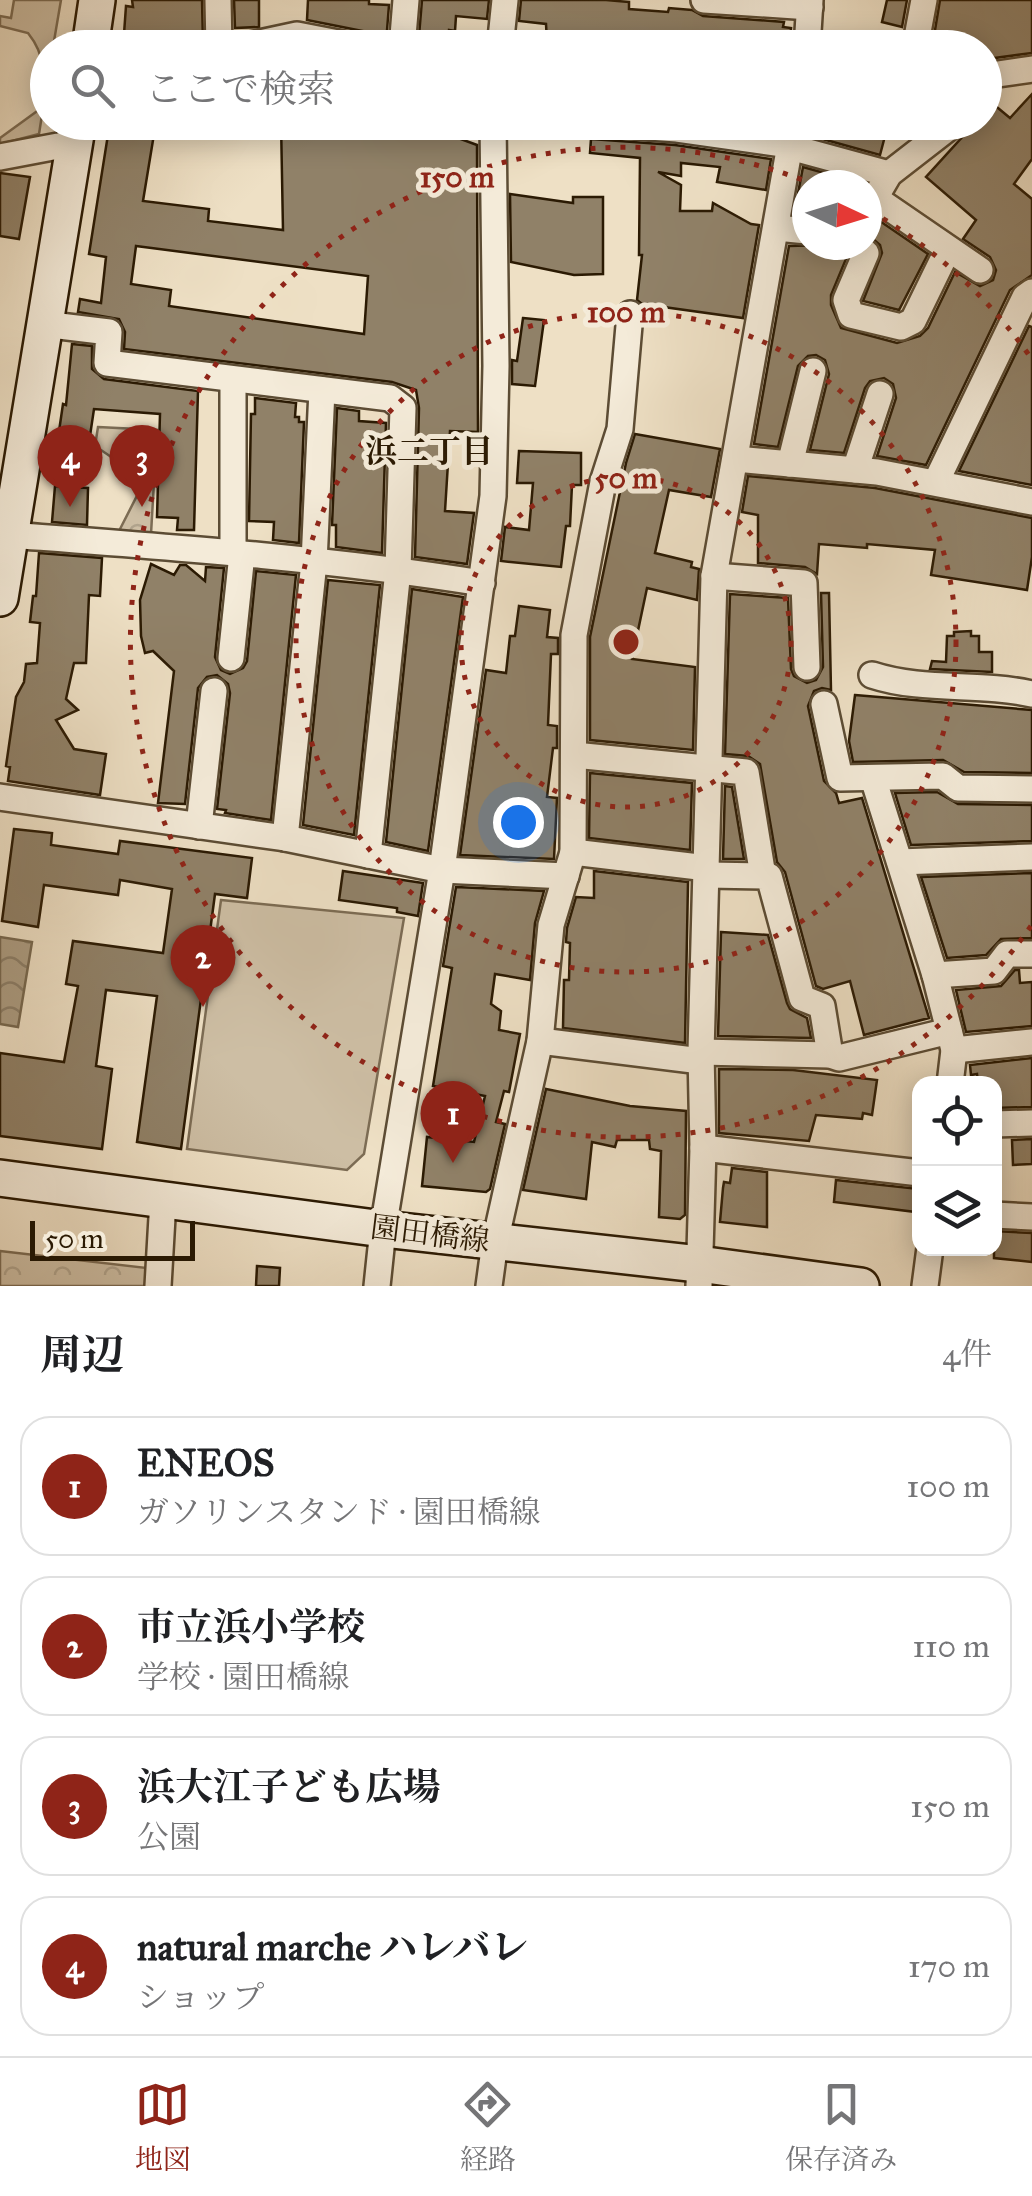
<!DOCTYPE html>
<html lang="ja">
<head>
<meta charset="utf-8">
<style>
	body { margin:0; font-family:"IM FELL Great Primer","Noto Serif JP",serif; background:#f2f2f2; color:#202124 }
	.controls { position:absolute; right:30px; bottom:30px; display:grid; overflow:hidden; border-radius:20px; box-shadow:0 5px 25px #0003 }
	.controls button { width:90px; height:90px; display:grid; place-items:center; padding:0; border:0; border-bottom:2px solid #e0e0e0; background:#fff; color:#202124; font:50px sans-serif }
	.compass { position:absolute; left:792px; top:170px; width:90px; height:90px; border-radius:50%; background:#fff; box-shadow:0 5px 25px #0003; rotate:94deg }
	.scale { position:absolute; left:30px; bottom:25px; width:165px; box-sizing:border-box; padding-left:10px; border:5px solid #2b1a03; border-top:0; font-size:28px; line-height:35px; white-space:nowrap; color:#2b1a03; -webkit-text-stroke:8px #f4ebd9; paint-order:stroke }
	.you { position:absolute; left:518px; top:822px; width:35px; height:35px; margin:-25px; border:8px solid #fff; border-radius:50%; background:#1a73e8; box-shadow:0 0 0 15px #1a73e833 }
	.badge { display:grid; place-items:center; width:65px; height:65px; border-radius:50%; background:#8f2418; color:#fff; font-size:32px; font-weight:700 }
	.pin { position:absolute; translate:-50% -82px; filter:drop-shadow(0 2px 5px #0008) }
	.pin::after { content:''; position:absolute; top:52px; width:35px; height:30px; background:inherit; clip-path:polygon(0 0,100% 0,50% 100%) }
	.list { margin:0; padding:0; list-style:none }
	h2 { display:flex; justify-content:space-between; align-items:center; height:130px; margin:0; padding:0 40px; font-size:42px }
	h2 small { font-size:32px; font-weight:400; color:#757577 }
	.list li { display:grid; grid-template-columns:65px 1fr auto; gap:30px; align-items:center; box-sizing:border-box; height:140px; margin:0 20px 20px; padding:0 20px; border:2px solid #e0e0e0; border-radius:30px }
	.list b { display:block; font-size:38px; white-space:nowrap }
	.list p { margin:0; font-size:32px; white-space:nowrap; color:#757577 }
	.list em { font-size:32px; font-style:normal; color:#757577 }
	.icon { flex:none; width:55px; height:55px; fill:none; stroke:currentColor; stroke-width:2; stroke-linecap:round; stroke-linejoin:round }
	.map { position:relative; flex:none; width:1032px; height:1286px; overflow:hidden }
	.search { position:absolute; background:#fff; box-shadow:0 5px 25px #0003; left:30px; right:30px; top:30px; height:110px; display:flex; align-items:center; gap:25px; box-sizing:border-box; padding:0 35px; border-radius:55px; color:#757577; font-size:38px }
	.sheet { height:770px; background:#fff }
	nav { display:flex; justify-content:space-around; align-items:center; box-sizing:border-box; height:140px; border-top:2px solid #e0e0e0; background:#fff; font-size:28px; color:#757577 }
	nav a { display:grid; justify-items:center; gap:5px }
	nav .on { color:#8f2418 }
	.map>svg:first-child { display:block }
</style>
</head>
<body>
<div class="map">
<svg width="1032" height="1286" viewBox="0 0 1032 1286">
	<defs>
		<pattern id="forest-crowns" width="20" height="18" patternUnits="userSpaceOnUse" patternTransform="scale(2.5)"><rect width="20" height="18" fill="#cdbea4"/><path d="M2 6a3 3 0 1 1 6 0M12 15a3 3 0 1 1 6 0" fill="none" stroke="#b0a38c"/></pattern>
		<pattern id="water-waves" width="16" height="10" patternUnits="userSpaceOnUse" patternTransform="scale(2.5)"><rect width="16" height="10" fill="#ac9d83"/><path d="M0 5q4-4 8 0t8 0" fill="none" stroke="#8c7f69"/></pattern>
	</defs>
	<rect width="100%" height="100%" fill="#eee0c5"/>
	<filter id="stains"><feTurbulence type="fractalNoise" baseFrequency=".002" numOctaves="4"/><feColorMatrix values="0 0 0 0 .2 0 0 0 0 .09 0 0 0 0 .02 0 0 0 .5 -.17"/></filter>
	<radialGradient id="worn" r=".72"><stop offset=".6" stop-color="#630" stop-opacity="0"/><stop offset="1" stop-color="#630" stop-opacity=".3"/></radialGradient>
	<g fill="#cdbea4" stroke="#7c6c54" stroke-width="2.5">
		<path d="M14,0H61L53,47L48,48L47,83L39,134L0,144V138L40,109C44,79 48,58 28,33L0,26V16L11,18Z"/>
		<polygon points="221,900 404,918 364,1154 347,1170 187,1149"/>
	</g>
	<g fill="url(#forest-crowns)" stroke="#7c6c54" stroke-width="2.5">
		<polygon points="98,427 157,430 151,534 118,533 145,480 95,446"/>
		<polygon points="0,1251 147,1268 146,1286 0,1286"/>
	</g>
	<polygon fill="url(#water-waves)" stroke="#786950" stroke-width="2.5" points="0,937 32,942 18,1027 0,1024"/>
	<g fill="#908168" stroke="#2b1a03" stroke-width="2.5" fill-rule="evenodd">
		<polygon points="132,0 202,0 203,43 182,43 182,47 123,48 126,6 133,7"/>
		<polygon points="234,0 259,0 259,27 235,28"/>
		<polygon points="308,0 369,0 369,4 389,5 386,43 379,43 367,32 307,20"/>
		<polygon points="422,0 489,0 487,19 456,16 455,31 449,30 447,48 418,48"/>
		<polygon points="521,0 606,0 629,2 629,9 668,12 669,8 692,10 703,16 784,22 783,27 791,28 789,48 557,48 557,43 547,42 546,24 519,21"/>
		<polygon points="887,0 907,0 902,27 882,22"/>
		<polygon points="940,0 1032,0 1032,53 987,59 984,48 932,48"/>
		<polygon points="1032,94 1032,159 1014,184 1032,199 1032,275 1010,290 926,465 877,456 896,398 893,384 884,378 870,381 865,388 844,453 810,450 829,374 825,360 816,355 808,356 798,366 778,447 754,444 789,246 825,245 846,259 831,295 831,305 841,328 897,343 920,336 928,328 955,272 980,286 993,280 996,270 990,257 963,239 976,220 926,177 976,122 984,122 984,112 992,103 1010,118"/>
		<path d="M110,122H156L143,201L209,209L208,221L283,230L281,122H428V126L456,128L455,137L477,145L478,432L450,431L445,511L474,513L467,564L415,557L419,408L416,390L392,382L124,349L125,332L119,319L78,312L80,299L101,303L106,257L89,254ZM136,246L368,276L364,334L169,306L171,290L131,284Z"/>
		<polygon points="829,122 885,136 880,155 808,135 810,127 827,130"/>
		<polygon points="591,139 675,145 771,159 766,190 717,182 720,167 681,163 681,176 658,172 681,185 680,211 712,211 713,203 751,224 759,225 743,318 642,304 637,300 642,255 639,255 640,158 590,153"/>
		<polygon points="803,167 864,184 807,185 805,207 796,204"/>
		<polygon points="0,173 30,177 19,239 0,236"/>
		<polygon points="510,194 573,203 573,197 603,197 603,274 574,275 511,262"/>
		<polygon points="874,217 928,254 899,310 863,301 882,253 880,245 867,234 867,219"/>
		<polygon points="523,318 544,320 535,386 512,384 512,360 517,361"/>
		<polygon points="1029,326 1032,327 1032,485 959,471"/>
		<polygon points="72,344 92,346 92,369 104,379 198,391 194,530 177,530 178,518 157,517 160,414 94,409 88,449 57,445 63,404 66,405"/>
		<polygon points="255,398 296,403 295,417 299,417 299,422 304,422 299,543 273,540 274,522 249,521 251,414 255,414"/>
		<polygon points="337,408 359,411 359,421 386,423 382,553 336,547 336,525 332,525"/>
		<polygon points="635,434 720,449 711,497 669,490 655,553 692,562 691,567 699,569 697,600 647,588 632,659 695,667 693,750 590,740 590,637 626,463"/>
		<polygon points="519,451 581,453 581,485 572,485 570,526 566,526 561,567 501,561 505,527 529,530 533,483 517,483"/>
		<polygon points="748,476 875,488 1032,518 1032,557 1027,590 931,575 935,550 867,544 867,548 819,544 817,574 805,567 758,563 758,515 742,512"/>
		<polygon points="55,486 88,488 87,525 52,522"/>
		<polygon points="39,553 102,558 100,596 89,595 86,663 74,663 66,699 78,710 56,720 74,749 106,754 100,795 8,781 10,767 6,766 16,697 24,682 26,664 37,663 40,623 30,622 33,596 36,596"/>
		<polygon points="151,564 174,575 180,565 186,565 205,581 206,567 224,568 215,657 221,670 230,674 243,668 247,661 256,571 296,575 271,820 225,813 226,810 217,809 230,693 228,684 217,675 207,677 198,688 185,804 158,803 174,671 153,651 145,653 141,636 140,600"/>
		<polygon points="328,580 380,585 354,835 303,825"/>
		<polygon points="412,589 463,597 428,851 386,842"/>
		<polygon points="821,593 829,593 831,690 822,688 814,691 808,706 824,781 836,793 839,803 862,798 929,1018 864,1035 850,981 823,989 816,986 785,872 777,862 760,764 748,756 725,754 730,594 788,598 791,669 794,676 807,683 816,680 823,667"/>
		<polygon points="519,606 550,610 547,637 558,638 558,654 551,654 548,725 557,726 557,748 553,748 547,797 557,798 554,859 460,855 486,670 506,673 510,636 515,636"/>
		<polygon points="971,631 971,636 979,636 979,652 992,652 992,672 930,669 932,661 946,662 947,636 954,636 954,632"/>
		<polygon points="855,695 1032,710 1032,773 964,772 943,760 853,762 849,741"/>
		<polygon points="590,773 692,783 690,850 589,838"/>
		<polygon points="725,786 732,787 744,859 723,859"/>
		<polygon points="937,792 958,804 1032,805 1032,841 911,845 895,793"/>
		<polygon points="14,829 52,833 51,845 118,854 120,841 252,858 247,898 215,894 181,1149 137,1142 157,996 106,990 96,1066 112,1069 102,1149 0,1136 0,1053 64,1062 78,986 66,984 73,941 163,953 172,889 120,880 118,895 44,885 38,927 2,921"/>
		<polygon points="343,871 423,883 418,916 397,912 397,908 339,900"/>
		<polygon points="594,871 688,882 685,1043 563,1028 564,980 569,980 570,943 566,942 567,928 576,897 594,898"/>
		<polygon points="1032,873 1032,938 1001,939 986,955 947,958 921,877"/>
		<polygon points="456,887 544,891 535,923 530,980 495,974 491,1004 501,1011 499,1030 520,1034 509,1092 504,1091 496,1122 505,1124 490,1189 486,1192 422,1186 427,1137 474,1142 485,1096 433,1086 452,968 443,966"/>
		<polygon points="721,932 768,935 787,1003 790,1009 807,1018 811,1038 718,1036"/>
		<polygon points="1015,970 1019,970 1020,983 1032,982 1032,1026 966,1032 956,990 1001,986"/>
		<polygon points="1032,1058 1032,1107 994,1108 994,1084 978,1084 977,1074 971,1075 970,1065"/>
		<polygon points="719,1069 793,1070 877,1080 872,1115 863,1113 862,1119 816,1115 809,1141 719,1133"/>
		<polygon points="546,1089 630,1106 686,1111 685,1215 680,1219 659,1217 661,1151 650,1149 649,1140 617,1140 615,1147 592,1142 586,1199 523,1190"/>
		<polygon points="1032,1139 1032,1164 1013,1165 1012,1140"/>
		<polygon points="732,1168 767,1172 767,1227 720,1222 723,1188 724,1182 730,1183"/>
		<polygon points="836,1180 919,1189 916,1212 834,1202"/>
		<polygon points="994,1231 1032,1233 1032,1262 994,1258"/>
		<polygon points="257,1266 280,1268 279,1286 256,1286"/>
	</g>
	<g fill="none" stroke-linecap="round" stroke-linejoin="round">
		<defs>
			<g id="street">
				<polyline points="218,0 219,48"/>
				<polyline points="704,0 810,7"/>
				<polyline points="236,48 297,35 364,48"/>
				<polyline points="402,48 406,0"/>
				<polyline points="500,48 505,0"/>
				<polyline points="807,48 810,0"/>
				<polyline points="915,48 924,0"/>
				<polyline points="984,76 1032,69"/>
				<polyline points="579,122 677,129 790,145"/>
				<polyline points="790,147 889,174"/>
				<polyline points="0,157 74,143"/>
				<polyline points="875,198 980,270"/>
				<polyline points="867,203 875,198 889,174 956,122"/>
				<polyline points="777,228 807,231"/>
				<polyline points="855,245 866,253 846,300 851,315 901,327 913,321 948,249"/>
				<polyline points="43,324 109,332 107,363 390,398 403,408 398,570 368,855"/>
				<polyline points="736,459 877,472 1032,502"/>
				<polyline points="790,464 813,371"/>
				<polyline points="855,470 880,394"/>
				<polyline points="936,482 1025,297 1032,292"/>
				<path d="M10,535C168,547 326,558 482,583"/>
				<polyline points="233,552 233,380"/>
				<polyline points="714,576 804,583 807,667"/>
				<polyline points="231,658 242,554"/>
				<path d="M872,675C924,692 979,682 1032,694"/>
				<polyline points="824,704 840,778 943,776 958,788 1032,789"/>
				<polyline points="574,755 746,772 763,876"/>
				<polyline points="873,778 935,975 954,1050 950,1084"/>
				<polyline points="0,797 285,838 442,870 566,876"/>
				<polyline points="199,826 214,691"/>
				<polyline points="285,838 314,562 322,390"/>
				<polyline points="573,852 707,868"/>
				<polyline points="900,862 1032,857"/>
				<polyline points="707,875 769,876 802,998 822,1006 830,1055"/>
				<polyline points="935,975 994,971 1007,954 1032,954"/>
				<polyline points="540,1041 701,1061"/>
				<polyline points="954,1050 1032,1042"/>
				<polyline points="701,1052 830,1055 839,1058 949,1031"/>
				<polyline points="994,1124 1032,1123"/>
				<polyline points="703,1148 920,1173"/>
				<polyline points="994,1215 1032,1217"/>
				<polyline points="158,1286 163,1200"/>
				<polyline points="377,1286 383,1229 442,870 493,496 496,366 493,122"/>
				<polyline points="489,1286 495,1242 540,1041 551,925 573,852 574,635 603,482 620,429 630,314"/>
				<polyline points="699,1286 703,1148 701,1052 714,576 794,122"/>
				<polyline points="925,1286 930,1248"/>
			</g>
			<g id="secondary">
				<polyline points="90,48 97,0"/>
				<polyline points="0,598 78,122"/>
				<polyline points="0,1178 383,1229 699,1264 861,1286"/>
			</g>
		</defs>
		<use href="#street" stroke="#5c4c34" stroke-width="30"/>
		<use href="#secondary" stroke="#2b1a03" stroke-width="40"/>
		<use href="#street" stroke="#f4ebd9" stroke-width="25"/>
		<use href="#secondary" stroke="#f4ebd9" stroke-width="35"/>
	</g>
	<g fill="none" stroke="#8f2418" stroke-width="5" stroke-dasharray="5 10">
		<circle cx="626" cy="642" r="165"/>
		<circle cx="626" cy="642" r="330"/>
		<path d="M1031 926A495 495 0 1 1 815 185M870 211A495 495 0 0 1 1031 358"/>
	</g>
	<g text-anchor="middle" stroke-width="10" stroke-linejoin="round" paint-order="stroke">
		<g font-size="30" fill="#2b1a03" stroke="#f4ebd9">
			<text transform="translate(430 1234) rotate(7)" y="10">園田橋線</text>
		</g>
		<g font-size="32" font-weight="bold" fill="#2b1a03" stroke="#f4ebd9">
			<text x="429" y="462">浜二丁目</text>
		</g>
	</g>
	<circle cx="626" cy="642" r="15" fill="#8f2418" stroke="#f4ebd9" stroke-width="5"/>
	<g font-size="30" text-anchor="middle" font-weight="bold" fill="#8f2418" stroke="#f4ebd9" stroke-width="10" stroke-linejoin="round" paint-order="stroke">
		<text x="457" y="187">150 m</text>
		<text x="626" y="322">100 m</text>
		<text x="626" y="488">50 m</text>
	</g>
	<rect width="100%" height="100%" filter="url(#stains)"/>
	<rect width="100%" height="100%" fill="url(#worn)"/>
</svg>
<div class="controls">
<button><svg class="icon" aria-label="locate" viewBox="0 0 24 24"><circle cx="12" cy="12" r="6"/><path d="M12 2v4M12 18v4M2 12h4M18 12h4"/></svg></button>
<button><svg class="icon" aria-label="layers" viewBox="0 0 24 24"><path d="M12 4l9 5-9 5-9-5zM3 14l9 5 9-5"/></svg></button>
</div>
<svg class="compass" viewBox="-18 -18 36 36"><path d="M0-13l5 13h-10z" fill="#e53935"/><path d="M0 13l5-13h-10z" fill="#757577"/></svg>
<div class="scale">50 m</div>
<div class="you"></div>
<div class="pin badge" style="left:453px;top:1163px">1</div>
<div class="pin badge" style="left:203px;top:1007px">2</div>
<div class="pin badge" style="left:142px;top:507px">3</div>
<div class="pin badge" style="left:70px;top:507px">4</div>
<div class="search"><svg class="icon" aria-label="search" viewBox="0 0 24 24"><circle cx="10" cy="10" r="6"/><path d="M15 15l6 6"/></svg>ここで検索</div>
</div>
<section class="sheet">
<h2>周辺<small>4件</small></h2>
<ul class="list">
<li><span class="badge">1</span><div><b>ENEOS</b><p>ガソリンスタンド · 園田橋線</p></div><em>100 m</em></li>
<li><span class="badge">2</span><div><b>市立浜小学校</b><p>学校 · 園田橋線</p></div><em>110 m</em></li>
<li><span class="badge">3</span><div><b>浜大江子ども広場</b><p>公園</p></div><em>150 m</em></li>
<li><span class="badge">4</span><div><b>natural marche ハレバレ</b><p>ショップ</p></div><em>170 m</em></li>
</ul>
</section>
<nav>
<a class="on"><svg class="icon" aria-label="map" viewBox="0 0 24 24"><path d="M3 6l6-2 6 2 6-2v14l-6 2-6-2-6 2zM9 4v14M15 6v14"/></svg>地図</a>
<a><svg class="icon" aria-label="directions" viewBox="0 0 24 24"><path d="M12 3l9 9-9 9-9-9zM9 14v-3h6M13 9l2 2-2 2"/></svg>経路</a>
<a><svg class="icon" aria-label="saved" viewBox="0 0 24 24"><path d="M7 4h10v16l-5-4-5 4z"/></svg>保存済み</a>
</nav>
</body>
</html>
